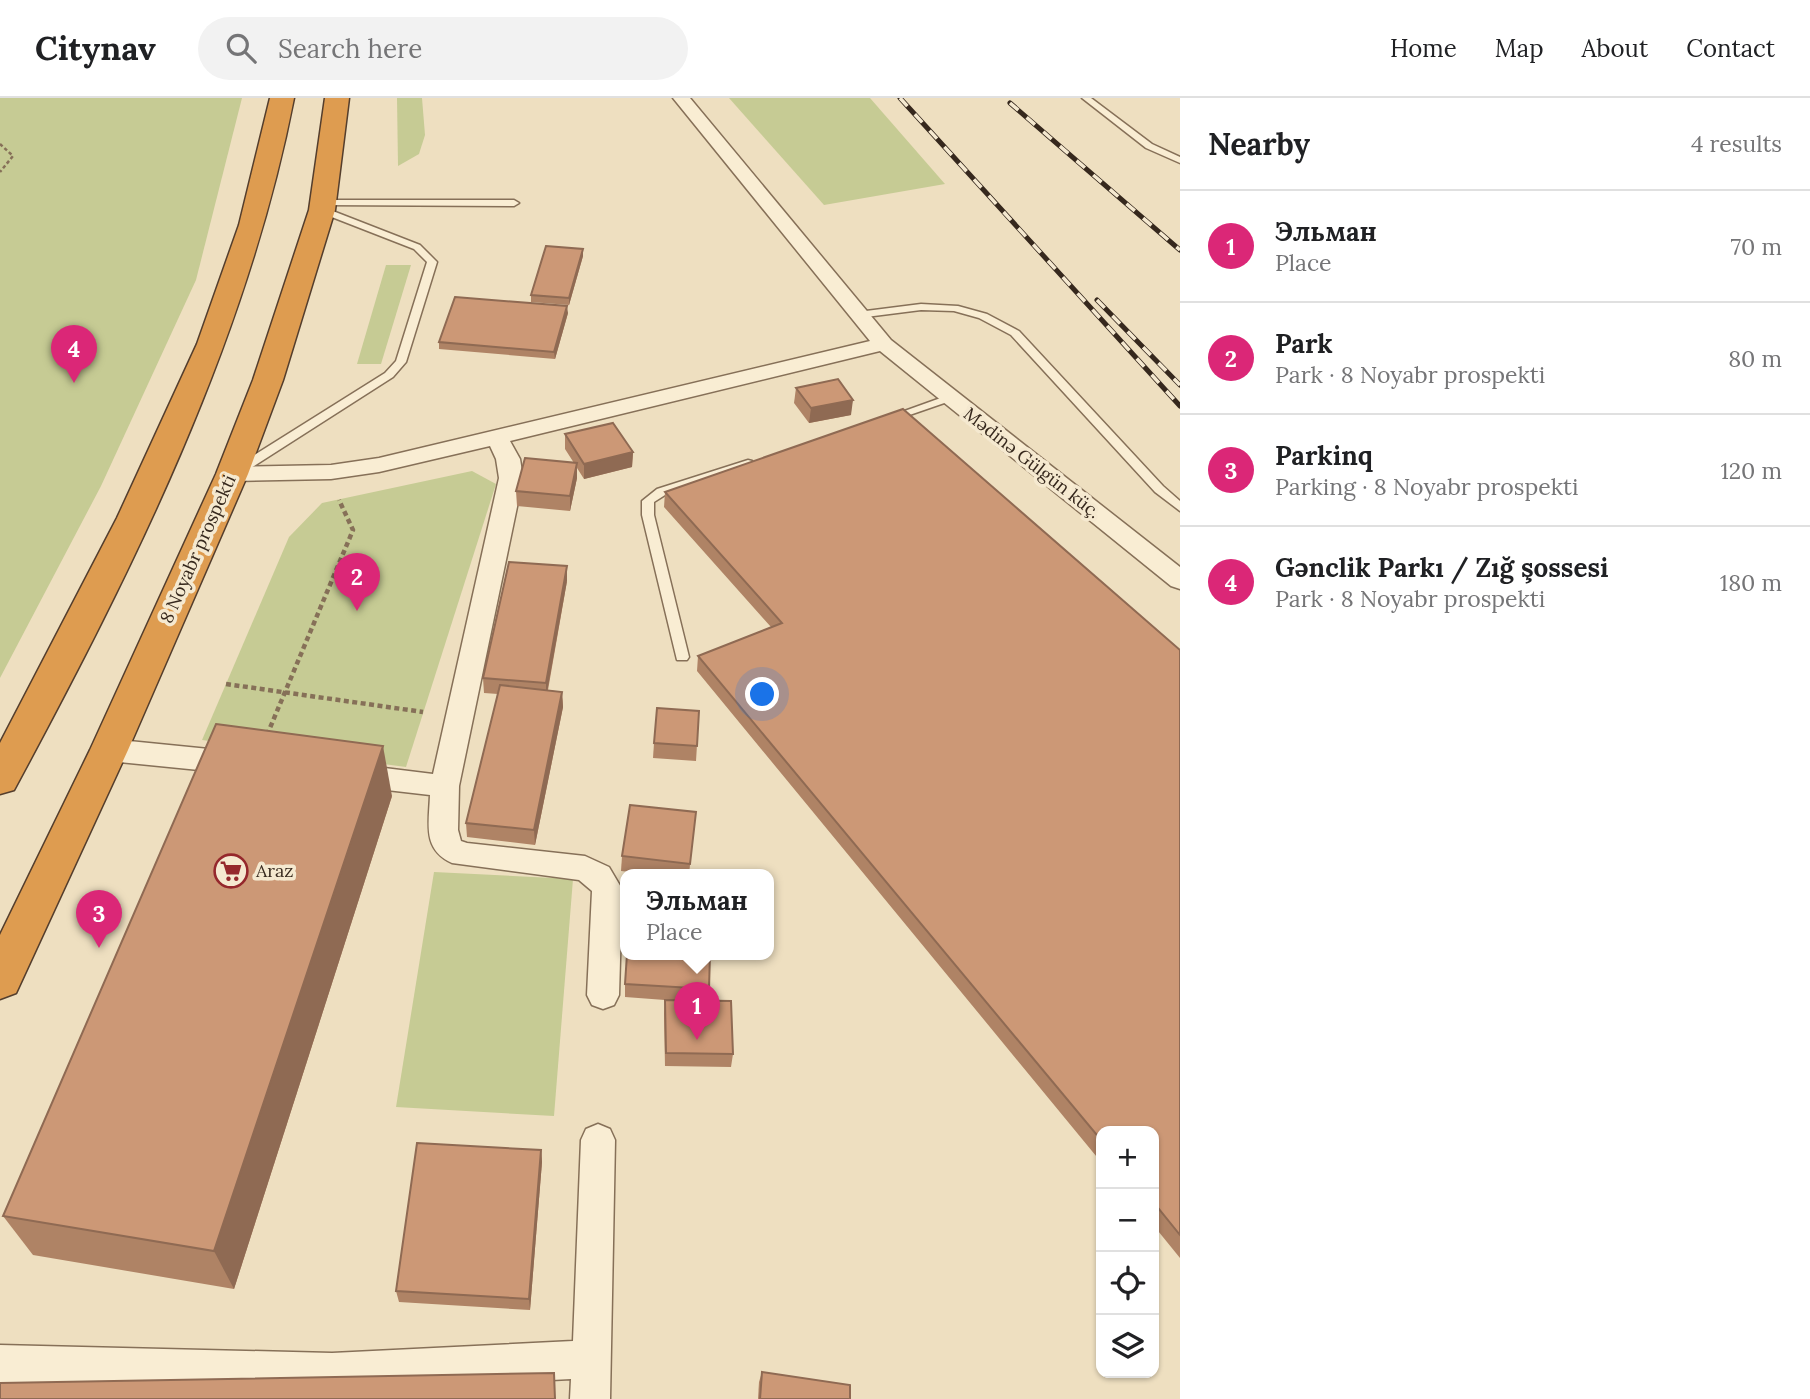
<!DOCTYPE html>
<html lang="en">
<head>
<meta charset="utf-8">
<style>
	body { margin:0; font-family:Lora,serif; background:#f2f2f2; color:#202124 }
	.controls { position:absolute; right:21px; bottom:21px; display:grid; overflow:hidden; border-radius:14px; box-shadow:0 2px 5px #0004 }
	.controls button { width:63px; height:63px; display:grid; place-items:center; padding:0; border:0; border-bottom:2px solid #e0e0e0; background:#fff; color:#202124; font:35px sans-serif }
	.you { position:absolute; left:763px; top:597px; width:24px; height:24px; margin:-18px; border:5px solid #fff; border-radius:50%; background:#1a73e8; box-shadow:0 0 0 10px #1a73e833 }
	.badge { display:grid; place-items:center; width:46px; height:46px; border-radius:50%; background:#db2777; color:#fff; font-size:23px; font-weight:700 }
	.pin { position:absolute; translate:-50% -58px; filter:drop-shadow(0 2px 4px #0008) }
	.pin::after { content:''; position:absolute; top:37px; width:24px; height:21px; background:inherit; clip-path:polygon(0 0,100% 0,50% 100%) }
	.popup { position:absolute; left:620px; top:771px; width:154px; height:91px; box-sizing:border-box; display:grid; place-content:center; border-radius:14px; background:#fff; filter:drop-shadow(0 2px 5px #0005); font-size:23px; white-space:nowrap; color:#757577 }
	.popup b { font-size:26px; color:#202124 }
	.popup::after { content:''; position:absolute; left:50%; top:100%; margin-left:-14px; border:14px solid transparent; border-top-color:#fff }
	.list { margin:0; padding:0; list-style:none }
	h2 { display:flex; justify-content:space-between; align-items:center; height:91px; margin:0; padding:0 28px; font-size:30px }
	h2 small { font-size:23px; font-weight:400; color:#757577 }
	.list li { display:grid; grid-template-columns:46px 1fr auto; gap:21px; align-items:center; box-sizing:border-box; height:112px; padding:0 28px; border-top:2px solid #e0e0e0 }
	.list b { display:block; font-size:26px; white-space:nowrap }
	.list p { margin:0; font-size:23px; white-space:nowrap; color:#757577 }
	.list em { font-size:23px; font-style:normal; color:#757577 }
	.icon { flex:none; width:38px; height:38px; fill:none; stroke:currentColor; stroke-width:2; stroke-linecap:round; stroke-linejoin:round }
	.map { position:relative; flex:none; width:1180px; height:1301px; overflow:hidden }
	header { display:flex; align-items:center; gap:42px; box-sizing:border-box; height:98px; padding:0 35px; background:#fff; border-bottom:2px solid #e0e0e0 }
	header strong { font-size:33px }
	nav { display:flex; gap:38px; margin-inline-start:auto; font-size:24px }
	.search { width:490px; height:63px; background:#f2f2f2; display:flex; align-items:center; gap:18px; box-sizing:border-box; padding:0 24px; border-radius:38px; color:#757577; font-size:26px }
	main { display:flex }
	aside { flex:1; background:#fff }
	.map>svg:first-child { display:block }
</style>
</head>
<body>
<header>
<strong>Citynav</strong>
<div class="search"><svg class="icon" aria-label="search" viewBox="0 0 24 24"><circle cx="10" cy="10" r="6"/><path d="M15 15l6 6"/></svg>Search here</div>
<nav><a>Home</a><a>Map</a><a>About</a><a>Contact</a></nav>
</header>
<main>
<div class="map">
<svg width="1180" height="1301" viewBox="0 0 1180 1301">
	<rect width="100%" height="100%" fill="#eedfc0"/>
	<g fill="#c6cb94">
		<polygon points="0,0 242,0 196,182 101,388 0,580"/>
		<polygon points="397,0 422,0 425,37 419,56 398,68"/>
		<polygon points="729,0 870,0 945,86 824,107"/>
		<polygon points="386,167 411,167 381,266 357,266"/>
		<polygon points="472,373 496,386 406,669 202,642 289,439 322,405"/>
		<polygon points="434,774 573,781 554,1018 396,1009"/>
	</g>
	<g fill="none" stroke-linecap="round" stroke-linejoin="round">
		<defs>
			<g id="lane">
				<polygon points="1082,0 1091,0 1152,46 1180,59 1180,65 1146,50"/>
				<polygon points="320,102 514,102 519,105 514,108 323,107 320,106"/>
				<polygon points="319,110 325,110 420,147 437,164 406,264 393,279 240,377 232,377 232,371 385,275 396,263 427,164 414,151 319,114"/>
				<polygon points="921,206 958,208 987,216 1019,233 1163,388 1180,403 1180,413 1155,394 1011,237 979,220 954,213 921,212 858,220 853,217 858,214"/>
				<polygon points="949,297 955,300 953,302 895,322 891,323 885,320"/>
				<polygon points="748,362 752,363 752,369 665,397 654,404 654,417 689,559 687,562 677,562 642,417 642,403 657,391"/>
			</g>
			<g id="street">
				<path d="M673,0H690L891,242L1180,469V491L1171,488L880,253L510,343L520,361L523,380L459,688L458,732L461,743L467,745L585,758L609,769L622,791L619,897L614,907L603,911L592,907L587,897L592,793L579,782L452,765C422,751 429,726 430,697L352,688L342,685L338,677L342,669L352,666L433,676L499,380L496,361L490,348L379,374L331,381L232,383L224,381L220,376L224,371L232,369L331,367L379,360L870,243Z"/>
				<polygon points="109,641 239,654 249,657 253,665 249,673 239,676 109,663 99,659 95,652 99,645"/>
				<polygon points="598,1026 610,1031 615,1042 610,1301 570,1301 571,1281 332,1293 0,1285 0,1247 332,1255 573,1243 581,1042 586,1031"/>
			</g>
			<g id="highway">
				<path d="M270,0H294C246,246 132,473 14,692L0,696V645L117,420L197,246L239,127Z"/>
				<polygon points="325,0 349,0 335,112 283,282 248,376 128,652 16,895 0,901 0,837 90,652 216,376 253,282 309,112"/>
			</g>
		</defs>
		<use href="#lane" stroke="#867058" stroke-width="3"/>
		<use href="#street" stroke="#867058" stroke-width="3"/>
		<use href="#highway" stroke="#543e2d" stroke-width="3"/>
		<polyline stroke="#867058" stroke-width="2.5" stroke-dasharray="3.5 2.5" stroke-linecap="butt" points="0,46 13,58 0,74"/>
		<g stroke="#867058" stroke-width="4.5" stroke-dasharray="5 3.5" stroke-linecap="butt">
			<polyline points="226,586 423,614"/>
			<polyline points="267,637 353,432 339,402"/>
		</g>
		<use href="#lane" fill="#f9edd3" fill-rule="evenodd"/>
		<use href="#street" fill="#f9edd3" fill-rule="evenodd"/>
		<use href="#highway" fill="#de9c50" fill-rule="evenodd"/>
		<defs>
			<g id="rail">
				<polyline points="900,0 1180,308"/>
				<polyline points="1010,5 1180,152"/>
				<polyline points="1097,202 1180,287"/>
			</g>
		</defs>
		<use href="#rail" stroke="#36281d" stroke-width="5"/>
		<use href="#rail" stroke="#f5e9d0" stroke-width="3.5" stroke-dasharray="11" stroke-linecap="butt"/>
	</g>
	<g fill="#af8365">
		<polygon points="583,151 583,158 569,207 531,204 531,197"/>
		<polygon points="568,215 555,261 439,251 439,244"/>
		<polygon points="796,290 851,317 809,325 794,305"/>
		<polygon points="565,336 633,354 632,369 584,381 577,370 577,380 570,413 517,408 516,393 574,365 565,351"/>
		<polygon points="665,394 1180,552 1180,1160 1154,1128 1154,1033 1101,1033 1101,1064 697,573 698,558 771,529 664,409"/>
		<polygon points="567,483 548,592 562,594 563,609 535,747 467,739 466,725 498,596 484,595 483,580"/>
		<polygon points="699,613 696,663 653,660 654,645"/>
		<polygon points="392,698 234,1191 33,1157 3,1118"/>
		<polygon points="696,714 689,776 647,776 621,773 622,758"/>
		<polygon points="625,886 709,891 708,903 733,956 731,969 665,968 664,916 665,902 625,899"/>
		<polygon points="541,1052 542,1064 530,1212 399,1204 396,1193"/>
		<polygon points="762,1274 850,1301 758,1301 759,1284"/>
	</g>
	<g fill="#8f6a53">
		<polygon points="583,151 583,158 569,207 569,200"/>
		<polygon points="567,208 568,215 555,261 554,254"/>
		<polygon points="853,302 851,317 809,325 811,310"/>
		<polygon points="633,354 632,369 584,381 584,366"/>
		<polygon points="577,365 577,380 570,413 570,398"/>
		<polygon points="567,468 567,483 546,600 546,585"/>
		<polygon points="562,594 563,609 535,747 534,732"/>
		<polygon points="383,648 392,698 234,1191 214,1153"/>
		<polygon points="541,1052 542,1064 530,1212 529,1201"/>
	</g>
	<g fill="#cc9876" stroke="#8f6a53" stroke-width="2">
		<polygon points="546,148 583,151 569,200 531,197"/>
		<polygon points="455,199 567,208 554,254 439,244"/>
		<polygon points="838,281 853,302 811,310 796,290"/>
		<polygon points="903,311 1180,552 1180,1137 1154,1105 1154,1033 1101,1033 1101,1042 698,558 782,525 665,394"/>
		<polygon points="613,325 633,354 584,366 565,336"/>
		<polygon points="525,360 577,365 570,398 516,393"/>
		<polygon points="509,464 567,468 546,585 483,580"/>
		<polygon points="500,587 562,594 534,732 466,725"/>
		<polygon points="657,610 699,613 697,648 654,645"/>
		<polygon points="216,626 383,648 214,1153 3,1118"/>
		<polygon points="630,707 696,714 690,766 622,758"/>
		<polygon points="627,856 710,856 709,891 625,886"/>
		<polygon points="665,902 731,903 733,956 666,955"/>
		<polygon points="417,1045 541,1052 529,1201 396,1193"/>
		<polygon points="762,1274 850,1287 850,1301 760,1301"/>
		<polygon points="554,1275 555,1301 0,1301 0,1285"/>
	</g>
	<defs>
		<symbol id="supermarket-ring" viewBox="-11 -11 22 22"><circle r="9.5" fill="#f5e9d0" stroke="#95282c" stroke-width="1.5"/><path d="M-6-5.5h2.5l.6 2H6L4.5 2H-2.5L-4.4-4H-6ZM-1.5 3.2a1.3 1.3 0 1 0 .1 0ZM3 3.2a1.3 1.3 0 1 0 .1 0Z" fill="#95282c"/></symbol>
	</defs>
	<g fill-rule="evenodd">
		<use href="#supermarket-ring" x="212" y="754" width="38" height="38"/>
	</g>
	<g text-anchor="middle" stroke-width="7" stroke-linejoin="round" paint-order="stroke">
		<g font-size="18" fill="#36281d" stroke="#f5e9d0">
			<text transform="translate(1032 365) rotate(38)" y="6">Mədinə Gülgün küç.</text>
			<text transform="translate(198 451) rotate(-66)" y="6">8 Noyabr prospekti</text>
		</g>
		<g font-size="18" fill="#36281d" stroke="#f5e9d0" text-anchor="start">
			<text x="256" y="779">Araz</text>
		</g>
	</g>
</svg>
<div class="controls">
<button>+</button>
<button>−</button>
<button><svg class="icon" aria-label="locate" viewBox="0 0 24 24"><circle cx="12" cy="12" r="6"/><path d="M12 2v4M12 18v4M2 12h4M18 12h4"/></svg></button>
<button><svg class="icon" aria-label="layers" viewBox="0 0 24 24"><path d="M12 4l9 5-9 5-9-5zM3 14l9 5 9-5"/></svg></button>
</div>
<div class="you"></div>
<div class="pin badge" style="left:697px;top:942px">1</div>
<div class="popup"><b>Эльман</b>Place</div>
<div class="pin badge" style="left:357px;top:513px">2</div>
<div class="pin badge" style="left:99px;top:850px">3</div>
<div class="pin badge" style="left:74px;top:285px">4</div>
</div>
<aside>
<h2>Nearby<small>4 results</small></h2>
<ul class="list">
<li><span class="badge">1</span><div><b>Эльман</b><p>Place</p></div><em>70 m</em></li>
<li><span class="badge">2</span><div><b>Park</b><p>Park · 8 Noyabr prospekti</p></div><em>80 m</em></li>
<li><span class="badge">3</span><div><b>Parkinq</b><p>Parking · 8 Noyabr prospekti</p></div><em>120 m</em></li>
<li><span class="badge">4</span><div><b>Gənclik Parkı / Zığ şossesi</b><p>Park · 8 Noyabr prospekti</p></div><em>180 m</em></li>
</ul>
</aside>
</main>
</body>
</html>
